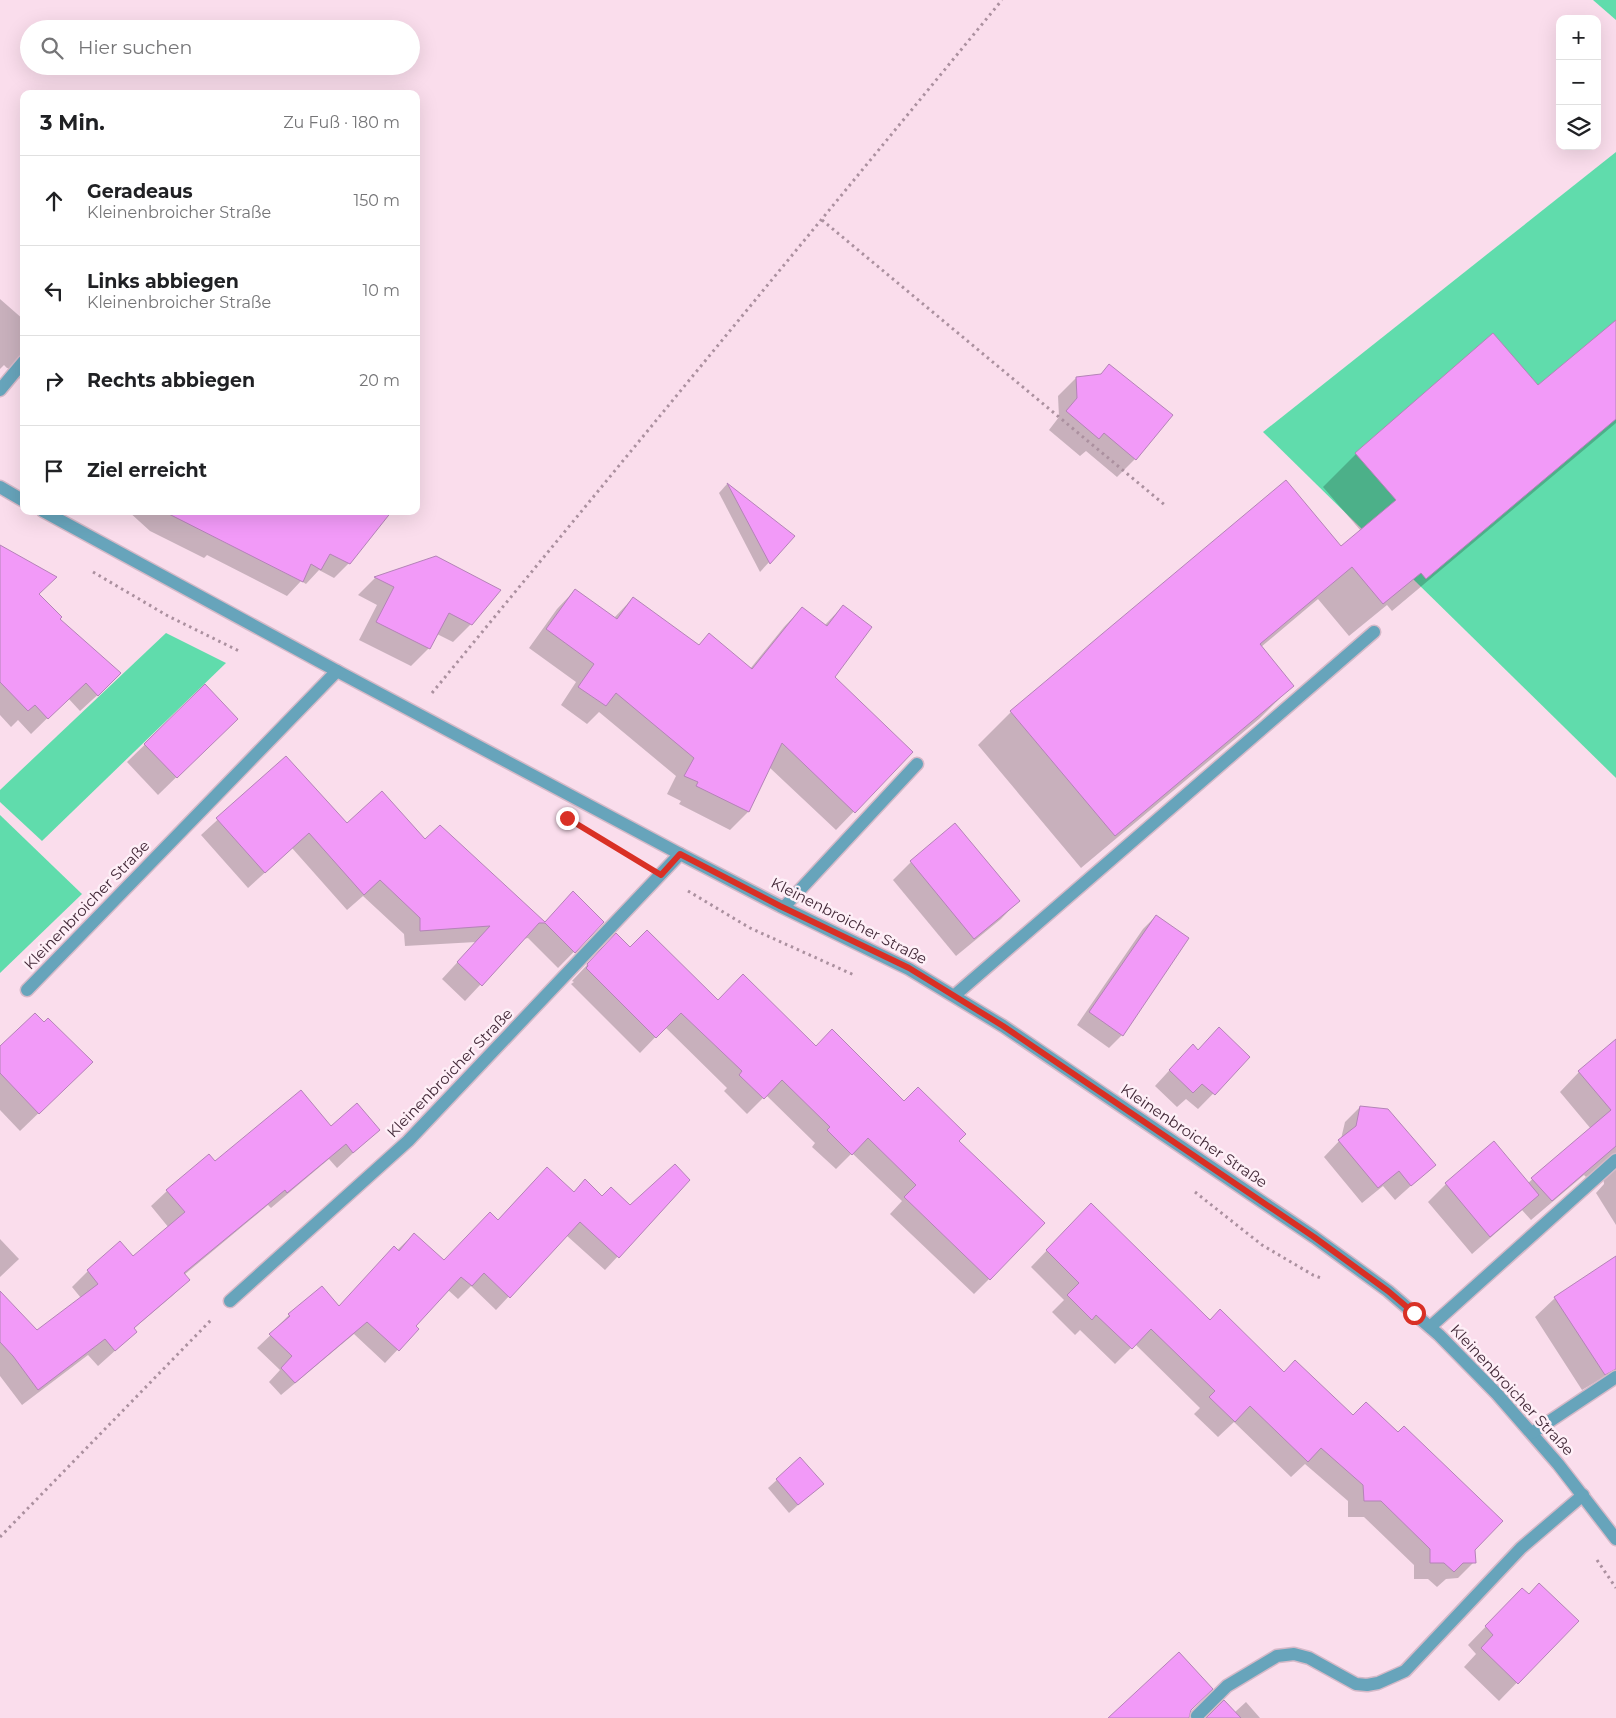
<!DOCTYPE html>
<html lang="de">
<head>
<meta charset="utf-8">
<style>
	body { margin:0; font-family:Montserrat,sans-serif; background:#f2f2f2; color:#202124 }
	.controls { position:absolute; right:15px; top:15px; display:grid; overflow:hidden; border-radius:10px; box-shadow:0 5px 20px #0002 }
	.controls button { width:45px; height:45px; display:grid; place-items:center; padding:0; border:0; border-bottom:1px solid #e0e0e0; background:#fff; color:#202124; font:25px sans-serif }
	.stop { position:absolute; width:15px; height:15px; margin:-11px; border:4px solid #d93025; border-radius:50%; background:#fff }
	.stop.end { background:#d93025; border-color:#fff; box-shadow:0 1px 5px #0008 }
	.list { margin:0; padding:0; list-style:none }
	h2 { display:flex; justify-content:space-between; align-items:center; height:65px; margin:0; padding:0 20px; font-size:21px }
	h2 small { font-size:16px; font-weight:400; color:#757577 }
	.list li { display:grid; grid-template-columns:32px 1fr auto; gap:15px; align-items:center; box-sizing:border-box; height:90px; padding:0 20px; border-top:1px solid #e0e0e0 }
	.list b { display:block; font-size:19px; white-space:nowrap }
	.list p { margin:0; font-size:16px; white-space:nowrap; color:#757577 }
	.list em { font-size:16px; font-style:normal; color:#757577 }
	.icon { flex:none; width:28px; height:28px; fill:none; stroke:currentColor; stroke-width:2; stroke-linecap:round; stroke-linejoin:round }
	.map { position:relative; flex:none; width:1616px; height:1718px; overflow:hidden }
	.search { position:absolute; background:#fff; box-shadow:0 5px 20px #0002; left:20px; top:20px; width:400px; height:55px; display:flex; align-items:center; gap:12px; box-sizing:border-box; padding:0 18px; border-radius:28px; color:#757577; font-size:19px }
	.panel { position:absolute; background:#fff; box-shadow:0 5px 20px #0002; left:20px; top:90px; width:400px; height:425px; border-radius:10px }
	.map>svg:first-child { display:block }
</style>
</head>
<body>
<div class="map">
<svg width="1616" height="1718" viewBox="0 0 1616 1718">
	<rect width="100%" height="100%" fill="#faddec"/>
	<g fill="#60dcac">
		<polygon points="1593,0 1616,0 1616,20"/>
		<polygon points="1616,152 1616,778 1263,432"/>
		<polygon points="166,633 226,663 42,841 0,802 0,790"/>
		<polygon points="0,815 82,894 0,973"/>
	</g>
	<g fill="#0003">
		<polygon points="0,299 24,320 24,382 18,377 15,370 7,368 4,365 0,369"/>
		<polygon points="1616,322 1616,423 1392,611 1387,605 1349,636 1318,599 1261,647 1292,686 1259,719 1081,868 978,745 1011,712 1341,548 1361,531 1323,487 1356,454 1538,387"/>
		<polygon points="1110,365 1135,459 1117,477 1086,451 1080,456 1049,430 1059,417 1058,396 1076,378 1099,376"/>
		<polygon points="727,484 793,536 760,572 719,493"/>
		<polygon points="128,511 363,511 349,563 334,578 319,570 306,584 301,581 287,596 207,555 204,558 150,531"/>
		<polygon points="0,547 58,619 103,690 80,711 68,698 31,734 18,720 11,727 0,715"/>
		<polygon points="436,558 471,624 453,642 437,634 429,648 411,666 359,640 377,605 358,595 375,578"/>
		<polygon points="575,590 614,618 633,598 698,646 709,635 750,669 784,627 802,608 824,626 843,606 834,677 911,752 836,830 769,767 748,812 730,830 679,804 681,801 667,794 676,776 599,712 587,724 561,705 576,682 529,648 557,609"/>
		<polygon points="205,686 236,719 158,795 127,762"/>
		<polygon points="286,757 347,825 425,841 544,923 573,893 603,922 558,968 528,938 523,939 465,1001 442,979 476,942 405,946 404,934 363,896 347,910 292,848 248,888 201,835"/>
		<polygon points="955,825 1018,901 1001,919 956,956 893,880 911,862"/>
		<polygon points="1156,916 1122,1035 1109,1048 1077,1025 1143,929"/>
		<polygon points="630,949 718,1002 816,1047 904,1103 957,1141 989,1279 974,1294 890,1214 902,1201 852,1153 836,1169 812,1147 815,1143 766,1095 747,1114 724,1091 727,1088 665,1027 640,1053 571,984 574,982 572,981 601,950"/>
		<polygon points="1616,1041 1616,1225 1596,1193 1604,1184 1603,1175 1594,1171 1586,1177 1584,1175 1531,1220 1522,1210 1472,1254 1428,1202 1446,1184 1494,1143 1528,1183 1591,1129 1560,1092 1579,1072"/>
		<polygon points="0,1047 73,1080 20,1131 0,1110"/>
		<polygon points="1197,1051 1249,1057 1198,1109 1186,1099 1177,1107 1155,1086 1177,1062"/>
		<polygon points="1360,1107 1434,1165 1395,1200 1383,1186 1362,1203 1324,1157 1341,1139 1345,1122"/>
		<polygon points="331,1127 378,1130 337,1168 329,1159 271,1208 268,1205 184,1275 188,1280 172,1296 133,1329 136,1332 98,1366 88,1355 22,1405 0,1376 0,1293 37,1331 81,1298 72,1287 88,1271 133,1258 169,1228 151,1206 167,1191 215,1163"/>
		<polygon points="689,1180 605,1270 566,1235 496,1310 471,1286 458,1299 448,1290 415,1326 417,1329 385,1363 354,1334 281,1395 269,1382 280,1370 257,1348 277,1329 276,1328 289,1315 338,1307 414,1234 444,1262 497,1221 534,1181 573,1193 602,1197 630,1206"/>
		<polygon points="1075,1221 1284,1373 1474,1550 1474,1562 1458,1578 1446,1579 1437,1587 1428,1579 1414,1579 1414,1565 1364,1517 1348,1517 1348,1501 1305,1464 1291,1477 1234,1422 1218,1437 1194,1414 1200,1408 1135,1344 1115,1364 1080,1330 1075,1335 1052,1312 1064,1300 1031,1267"/>
		<polygon points="0,1239 19,1259 0,1277"/>
		<polygon points="1616,1257 1616,1383 1609,1374 1582,1390 1535,1317 1555,1298"/>
		<polygon points="800,1459 822,1484 789,1513 768,1488"/>
		<polygon points="1522,1589 1529,1595 1577,1621 1499,1701 1464,1667 1476,1654 1468,1645"/>
		<polygon points="1246,1702 1260,1718 1208,1718 1234,1713"/>
	</g>
	<g fill="#f29af8" stroke="#b483b7">
		<polygon points="1616,320 1616,419 1426,579 1421,573 1383,604 1352,567 1260,644 1294,686 1115,836 1010,711 1286,480 1341,546 1396,500 1355,453 1493,333 1538,385"/>
		<polygon points="1109,364 1173,415 1136,460 1104,433 1099,439 1066,411 1077,398 1076,377 1101,374"/>
		<polygon points="727,483 795,536 770,564"/>
		<polygon points="163,511 392,511 350,564 330,554 321,570 311,564 303,582"/>
		<polygon points="0,545 57,577 39,594 62,617 60,619 121,673 98,696 86,683 48,719 35,705 28,711 0,682"/>
		<polygon points="436,556 501,590 472,625 449,613 430,649 376,622 394,587 374,577"/>
		<polygon points="575,589 617,619 633,597 699,645 709,633 752,669 802,607 827,626 843,605 872,627 835,677 913,752 855,813 782,743 749,812 696,786 698,782 684,776 694,758 616,693 606,706 578,687 594,664 546,629"/>
		<polygon points="205,684 238,719 177,778 144,744"/>
		<polygon points="286,756 347,823 382,791 425,839 440,825 545,922 573,891 604,922 575,953 545,923 539,923 482,986 457,962 490,926 420,931 420,918 380,880 364,895 309,833 265,873 216,818"/>
		<polygon points="955,823 1020,901 974,939 910,861"/>
		<polygon points="1156,915 1189,938 1123,1036 1089,1012"/>
		<polygon points="647,930 718,1000 743,974 816,1046 832,1029 904,1101 918,1087 966,1134 959,1141 1045,1223 990,1280 904,1197 916,1185 868,1138 852,1155 827,1130 830,1127 782,1080 764,1099 739,1075 742,1071 681,1013 656,1038 586,968 588,966 587,964 616,933 630,947"/>
		<polygon points="35,1013 44,1022 48,1018 93,1062 39,1114 0,1073 0,1046"/>
		<polygon points="1219,1027 1250,1057 1215,1095 1202,1084 1193,1093 1169,1070 1193,1044 1198,1050"/>
		<polygon points="1616,1039 1616,1146 1552,1201 1531,1178 1611,1110 1578,1071"/>
		<polygon points="301,1090 331,1126 357,1103 380,1130 353,1153 346,1144 287,1193 285,1190 184,1273 190,1280 134,1328 137,1332 115,1351 105,1339 38,1390 13,1356 0,1342 0,1291 37,1330 98,1284 87,1270 120,1241 133,1256 185,1212 166,1190 209,1154 215,1161"/>
		<polygon points="1360,1106 1388,1109 1436,1165 1411,1186 1399,1171 1378,1188 1338,1140 1356,1126"/>
		<polygon points="1494,1141 1539,1195 1490,1237 1445,1183"/>
		<polygon points="675,1164 690,1180 619,1258 580,1222 510,1298 484,1273 472,1286 461,1277 416,1326 419,1329 399,1351 367,1322 295,1383 281,1368 292,1356 269,1334 290,1316 288,1314 322,1286 339,1306 394,1246 399,1251 414,1233 444,1260 490,1212 498,1220 547,1167 574,1192 585,1179 602,1196 611,1187 630,1205"/>
		<polygon points="1091,1203 1210,1320 1220,1309 1284,1372 1295,1360 1353,1415 1366,1402 1398,1432 1404,1426 1503,1521 1475,1550 1476,1563 1463,1563 1454,1572 1444,1563 1430,1563 1430,1549 1381,1501 1364,1501 1363,1485 1321,1448 1308,1462 1250,1406 1235,1422 1209,1397 1215,1391 1151,1329 1132,1349 1096,1315 1092,1320 1067,1295 1079,1283 1046,1250"/>
		<polygon points="1616,1256 1616,1369 1605,1375 1554,1297"/>
		<polygon points="800,1457 824,1484 798,1505 776,1479"/>
		<polygon points="1539,1583 1579,1621 1518,1684 1481,1648 1493,1635 1485,1626 1522,1588 1529,1594"/>
		<polygon points="1179,1652 1213,1689 1191,1710 1189,1718 1108,1718"/>
		<polygon points="1224,1700 1241,1718 1206,1718"/>
	</g>
	<g fill="none" stroke-linecap="round" stroke-linejoin="round">
		<defs>
			<g id="minor">
				<polyline points="0,390 24,361"/>
				<polyline points="0,487 24,501"/>
				<polyline points="43,511 337,671 680,854 780,906 909,969 1003,1026 1314,1237 1388,1291 1439,1335 1497,1394 1558,1464 1616,1539"/>
				<polyline points="784,907 917,764"/>
				<polyline points="27,990 337,671"/>
				<polyline points="955,995 1374,632"/>
				<polyline points="230,1301 408,1141 680,854"/>
				<polyline points="1430,1327 1616,1160"/>
				<polyline points="1532,1433 1616,1377"/>
				<polyline points="1198,1718 1197,1716 1227,1686 1277,1656 1294,1654 1309,1658 1356,1684 1367,1685 1378,1683 1405,1671 1521,1548 1583,1495"/>
			</g>
		</defs>
		<use href="#minor" stroke="#d5b9c8" stroke-width="15"/>
		<g stroke="#ab909f" stroke-width="3" stroke-dasharray="2.5 4" stroke-linecap="butt">
			<polyline points="822,220 1166,506"/>
			<polyline points="93,572 168,616 239,651"/>
			<polyline points="432,693 1002,0"/>
			<polyline points="688,891 750,928 854,975"/>
			<polyline points="1195,1192 1262,1245 1313,1275 1321,1278"/>
			<polyline points="0,1537 212,1319"/>
			<polyline points="1597,1560 1616,1588"/>
		</g>
		<use href="#minor" stroke="#67a4bb" stroke-width="12"/>
	</g>
	<g fill="none" stroke-linecap="round" stroke-linejoin="round">
		<polyline stroke="#d93025" stroke-width="6" points="567,818 661,875 680,854 780,906 909,968 1003,1026 1314,1237 1388,1291 1414,1313"/>
	</g>
	<g text-anchor="middle" stroke-width="5" stroke-linejoin="round" paint-order="stroke">
		<g font-size="15" fill="#422837" stroke="#feeff7">
			<text transform="translate(87 905) rotate(-46)" y="5">Kleinenbroicher Straße</text>
			<text transform="translate(849 921) rotate(27)" y="5">Kleinenbroicher Straße</text>
			<text transform="translate(450 1073) rotate(-46)" y="5">Kleinenbroicher Straße</text>
			<text transform="translate(1194 1136) rotate(34)" y="5">Kleinenbroicher Straße</text>
			<text transform="translate(1512 1390) rotate(47)" y="5">Kleinenbroicher Straße</text>
		</g>
	</g>
</svg>
<div class="controls">
<button>+</button>
<button>−</button>
<button><svg class="icon" aria-label="layers" viewBox="0 0 24 24"><path d="M12 4l9 5-9 5-9-5zM3 14l9 5 9-5"/></svg></button>
</div>
<div class="stop" style="left:1414px;top:1313px"></div>
<div class="stop end" style="left:567px;top:818px"></div>
<div class="search"><svg class="icon" aria-label="search" viewBox="0 0 24 24"><circle cx="10" cy="10" r="6"/><path d="M15 15l6 6"/></svg>Hier suchen</div>
<section class="panel">
<h2>3 Min.<small>Zu Fuß · 180 m</small></h2>
<ul class="list">
<li><svg class="icon" aria-label="ahead" viewBox="0 0 24 24"><path d="M12 20V5M6 11l6-6 6 6"/></svg><div><b>Geradeaus</b><p>Kleinenbroicher Straße</p></div><em>150 m</em></li>
<li><svg class="icon" aria-label="left" viewBox="0 0 24 24"><path d="M17 20v-9H6M10 6l-5 5 5 5"/></svg><div><b>Links abbiegen</b><p>Kleinenbroicher Straße</p></div><em>10 m</em></li>
<li><svg class="icon" aria-label="right" viewBox="0 0 24 24"><path d="M7 20v-9h11M14 6l5 5-5 5"/></svg><div><b>Rechts abbiegen</b></div><em>20 m</em></li>
<li><svg class="icon" aria-label="arrive" viewBox="0 0 24 24"><path d="M6 21V4h12l-3 4 3 4H6"/></svg><div><b>Ziel erreicht</b></div></li>
</ul>
</section>
</div>
</body>
</html>
